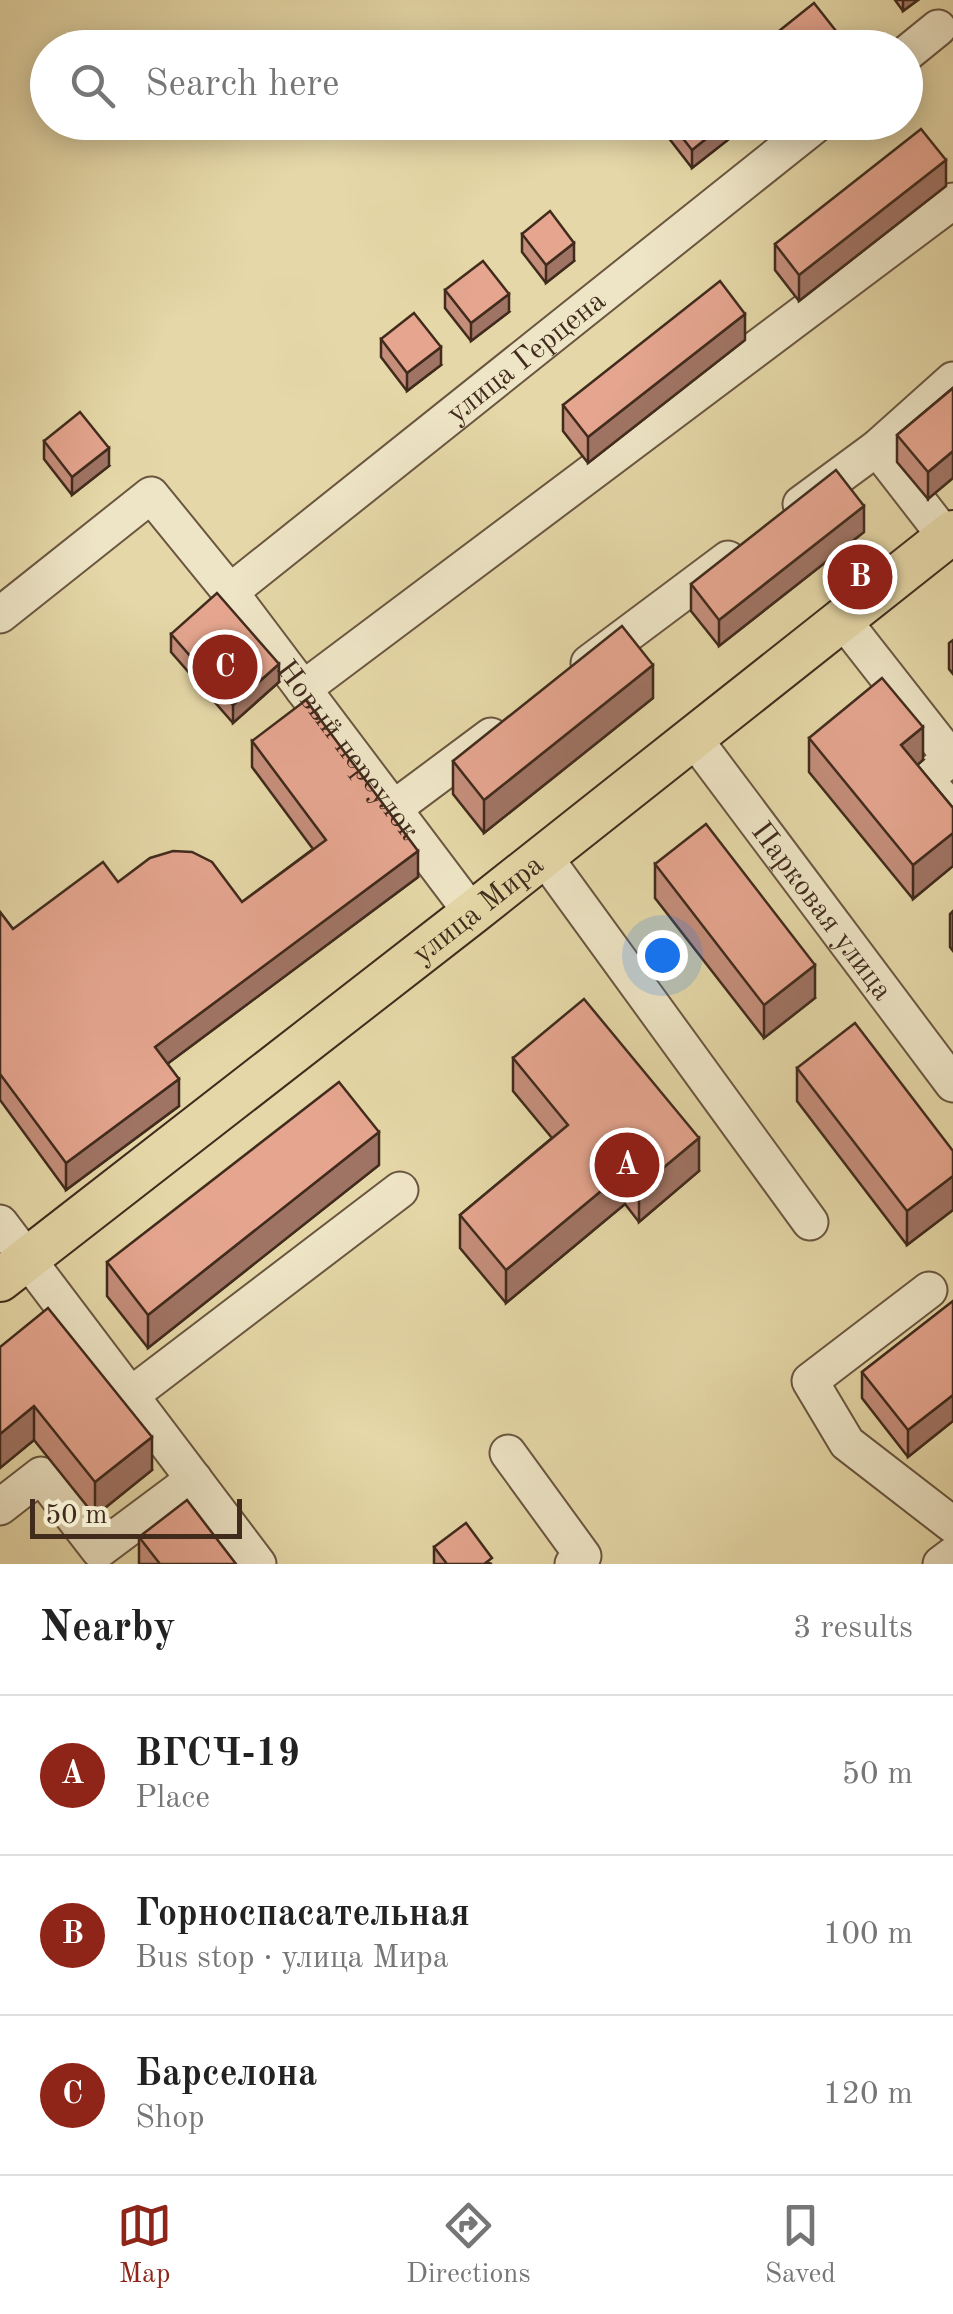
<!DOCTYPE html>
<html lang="en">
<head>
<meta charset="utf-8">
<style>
	body { margin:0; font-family:"Old Standard TT",serif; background:#f2f2f2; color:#222 }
	.scale { position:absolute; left:30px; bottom:25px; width:212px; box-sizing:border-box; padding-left:10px; border:5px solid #412b1d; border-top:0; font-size:28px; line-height:35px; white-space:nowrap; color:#412b1d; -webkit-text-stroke:8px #eee5c6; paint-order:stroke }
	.you { position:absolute; left:662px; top:955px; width:35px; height:35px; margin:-25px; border:8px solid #fff; border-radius:50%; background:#1a73e8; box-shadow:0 0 0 15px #1a73e833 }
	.badge { display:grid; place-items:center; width:65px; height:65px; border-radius:50%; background:#8f2418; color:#fff; font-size:32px; font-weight:700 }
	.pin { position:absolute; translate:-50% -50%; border:5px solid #fff; box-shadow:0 2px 10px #0006 }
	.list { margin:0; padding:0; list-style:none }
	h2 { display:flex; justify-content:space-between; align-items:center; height:130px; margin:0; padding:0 40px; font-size:42px }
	h2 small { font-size:32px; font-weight:400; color:#767676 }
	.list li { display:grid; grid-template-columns:65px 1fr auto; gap:30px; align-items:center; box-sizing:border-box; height:160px; padding:0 40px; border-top:2px solid #e0e0e0 }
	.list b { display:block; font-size:38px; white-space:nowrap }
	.list p { margin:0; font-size:32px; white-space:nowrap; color:#767676 }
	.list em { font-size:32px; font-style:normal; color:#767676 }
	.icon { flex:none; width:55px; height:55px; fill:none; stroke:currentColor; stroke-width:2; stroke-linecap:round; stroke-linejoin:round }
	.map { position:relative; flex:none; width:953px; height:1564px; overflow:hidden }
	.search { position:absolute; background:#fff; box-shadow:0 5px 25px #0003; left:30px; right:30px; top:30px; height:110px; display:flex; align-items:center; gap:25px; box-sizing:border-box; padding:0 35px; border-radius:55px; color:#767676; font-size:38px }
	.sheet { height:610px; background:#fff }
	nav { display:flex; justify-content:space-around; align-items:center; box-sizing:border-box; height:140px; border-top:2px solid #e0e0e0; background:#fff; font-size:28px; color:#767676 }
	nav a { display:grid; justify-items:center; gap:5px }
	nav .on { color:#8f2418 }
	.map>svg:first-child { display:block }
</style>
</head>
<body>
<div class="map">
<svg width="953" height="1564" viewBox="0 0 953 1564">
	<rect width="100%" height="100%" fill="#e5d7a7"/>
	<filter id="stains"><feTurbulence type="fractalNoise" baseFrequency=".002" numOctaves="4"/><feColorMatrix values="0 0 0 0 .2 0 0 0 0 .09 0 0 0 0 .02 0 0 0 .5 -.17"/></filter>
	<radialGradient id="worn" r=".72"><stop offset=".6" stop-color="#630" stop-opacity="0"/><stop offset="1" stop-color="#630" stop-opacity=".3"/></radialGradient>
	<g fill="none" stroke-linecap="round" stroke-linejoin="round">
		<defs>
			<g id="minor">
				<polyline points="906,54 938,28"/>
				<polyline points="801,504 877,448"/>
				<polyline points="946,537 877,448 953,380"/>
				<path id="s1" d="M230,592L819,122"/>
				<path id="s2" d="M0,615L151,495L230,592L472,913"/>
				<polyline points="842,619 951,758 925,779 953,811"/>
				<polyline points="589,663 728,559"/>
				<polyline points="303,689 953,201"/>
				<path id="s3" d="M692,736L953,1084"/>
				<polyline points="393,809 491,736"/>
				<polyline points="543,855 810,1222"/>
				<polyline points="0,1223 258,1564"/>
				<polyline points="929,1290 810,1381 847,1443 953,1525"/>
				<polyline points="131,1395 400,1190"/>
				<polyline points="508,1453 583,1556 573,1564"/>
				<polyline points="0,1507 41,1475 99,1550 194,1479"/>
				<polyline points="941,1564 953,1555"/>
			</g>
			<g id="major">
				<path id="s4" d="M0,1280L472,913L953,532"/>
			</g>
		</defs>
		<use href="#minor" stroke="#6a5640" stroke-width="39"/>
		<use href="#major" stroke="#412b1d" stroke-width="46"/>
		<use href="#minor" stroke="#eee5c6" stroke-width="35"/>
		<use href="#major" stroke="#e5d7a7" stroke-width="42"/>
	</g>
	<g fill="#c58e7b" stroke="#412b1d" stroke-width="2.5">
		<polygon points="895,0 918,0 903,11"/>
		<polygon points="668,122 729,122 729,139 692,168 668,137"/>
		<polygon points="946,186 799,301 775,270 775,244"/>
		<polygon points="522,234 574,261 546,283 522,252"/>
		<polygon points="445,290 509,312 471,341 445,308"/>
		<polygon points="381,339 441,365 407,391 381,357"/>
		<polygon points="745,340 588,463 563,431 563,405"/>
		<polygon points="953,388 928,499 897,462 897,435"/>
		<polygon points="44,441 109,466 72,495 44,459"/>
		<polygon points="864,532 719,646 691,611 691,584"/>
		<polygon points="171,634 279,682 233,723 171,652"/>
		<polygon points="953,640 953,674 949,669 949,643"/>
		<polygon points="653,698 484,833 453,794 453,761"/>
		<polygon points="809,738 923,760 917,765 953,808 953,866 913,899 809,772"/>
		<polygon points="252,741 418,877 167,1064 179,1106 66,1190 0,1100 0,912 13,929 118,882 242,902 313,849 252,767"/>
		<polygon points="655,864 815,998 764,1038 655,898"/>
		<polygon points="953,911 953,951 950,947 950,914"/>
		<polygon points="513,1058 699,1171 639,1222 625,1204 506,1303 460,1248 460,1215 552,1138 513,1091"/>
		<polygon points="797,1068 953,1151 953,1210 907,1245 797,1101"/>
		<polygon points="379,1165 148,1348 107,1296 107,1262"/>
		<polygon points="953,1301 953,1421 908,1457 862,1398 862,1372"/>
		<polygon points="0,1347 152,1470 95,1516 34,1440 0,1468"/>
		<polygon points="139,1537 236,1564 139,1564"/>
		<polygon points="434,1547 492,1564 434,1564"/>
	</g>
	<g fill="#a07464" stroke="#412b1d" stroke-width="2.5">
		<polygon points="903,0 918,0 903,11"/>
		<polygon points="840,36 840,48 826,48"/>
		<polygon points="727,122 729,122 729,139 692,168 692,150"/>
		<polygon points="946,160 946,186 799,301 799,275"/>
		<polygon points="574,243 574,261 546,283 546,265"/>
		<polygon points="509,294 509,312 471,341 471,323"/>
		<polygon points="745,314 745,340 588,463 588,437"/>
		<polygon points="441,347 441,365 407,391 407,373"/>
		<polygon points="109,448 109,466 72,495 72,477"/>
		<polygon points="953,451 953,478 928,499 928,472"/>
		<polygon points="864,506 864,532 719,646 719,620"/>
		<polygon points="279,664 279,682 233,723 233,705"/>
		<polygon points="653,665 653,698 484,833 484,800"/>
		<polygon points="923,727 923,760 901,779 901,745"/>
		<polygon points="953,833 953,866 913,899 913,865"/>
		<polygon points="418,851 418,877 155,1073 155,1047"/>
		<polygon points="815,965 815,998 764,1038 764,1005"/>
		<polygon points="179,1079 179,1106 66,1190 66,1163"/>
		<polygon points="379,1132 379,1165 148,1348 148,1315"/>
		<polygon points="699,1138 699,1171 639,1222 639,1188"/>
		<polygon points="625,1171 625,1204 506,1303 506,1270"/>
		<polygon points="953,1176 953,1210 907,1245 907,1211"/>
		<polygon points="953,1395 953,1421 908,1457 908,1430"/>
		<polygon points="34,1406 34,1440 0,1468 0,1434"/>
		<polygon points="152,1437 152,1470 95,1516 95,1482"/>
	</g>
	<g fill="#e5a58f" stroke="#412b1d" stroke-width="2.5">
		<polygon points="814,3 840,36 826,48 768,48 764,43"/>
		<polygon points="670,122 727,122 692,150"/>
		<polygon points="921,129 946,160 799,275 775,244"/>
		<polygon points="550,211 574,243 546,265 522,234"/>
		<polygon points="483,261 509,294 471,323 445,290"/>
		<polygon points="720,281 745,314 588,437 563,405"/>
		<polygon points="414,313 441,347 407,373 381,339"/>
		<polygon points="953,388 953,451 928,472 897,435"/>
		<polygon points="80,412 109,448 72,477 44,441"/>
		<polygon points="836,470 864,506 719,620 691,584"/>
		<polygon points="217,593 279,664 233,705 171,634"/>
		<polygon points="622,626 653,665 484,800 453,761"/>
		<polygon points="882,678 923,727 901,745 953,808 953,833 913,865 809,738"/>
		<polygon points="306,700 418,851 155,1047 179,1079 66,1163 0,1074 0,912 13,929 103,862 118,882 150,858 173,851 192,852 212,862 242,902 326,840 252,741"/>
		<polygon points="706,824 815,965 764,1005 655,864"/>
		<polygon points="584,999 699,1138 639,1188 625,1171 506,1270 460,1215 568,1125 513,1058"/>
		<polygon points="855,1023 953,1151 953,1176 907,1211 797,1068"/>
		<polygon points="339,1082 379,1132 148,1315 107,1262"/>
		<polygon points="953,1301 953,1395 908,1430 862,1372"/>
		<polygon points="48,1308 152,1437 95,1482 34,1406 0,1434 0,1347"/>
		<polygon points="187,1500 236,1564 160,1564 139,1537"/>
		<polygon points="466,1523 492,1558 484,1564 447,1564 434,1547"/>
	</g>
	<g text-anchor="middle" stroke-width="10" stroke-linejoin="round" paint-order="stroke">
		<g font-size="30" fill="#412b1d" stroke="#eee5c6">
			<text dy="10" stroke="none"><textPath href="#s1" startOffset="378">улица Герцена</textPath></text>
			<text dy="10" stroke="none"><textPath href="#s2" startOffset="515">Новый переулок</textPath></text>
			<text dy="10" stroke="none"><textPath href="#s4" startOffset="605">улица Мира</textPath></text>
			<text dy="10" stroke="none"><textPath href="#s3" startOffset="218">Парковая улица</textPath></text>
		</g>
	</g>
	<rect width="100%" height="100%" filter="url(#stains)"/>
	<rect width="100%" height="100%" fill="url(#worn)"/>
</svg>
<div class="scale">50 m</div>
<div class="you"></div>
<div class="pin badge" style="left:627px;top:1165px">A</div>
<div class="pin badge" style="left:860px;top:577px">B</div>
<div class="pin badge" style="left:225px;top:667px">C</div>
<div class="search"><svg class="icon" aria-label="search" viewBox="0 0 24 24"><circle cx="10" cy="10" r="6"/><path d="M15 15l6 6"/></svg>Search here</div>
</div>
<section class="sheet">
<h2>Nearby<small>3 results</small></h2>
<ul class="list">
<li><span class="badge">A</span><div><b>ВГСЧ-19</b><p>Place</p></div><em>50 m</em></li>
<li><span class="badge">B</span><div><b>Горноспасательная</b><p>Bus stop · улица Мира</p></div><em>100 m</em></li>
<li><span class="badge">C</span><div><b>Барселона</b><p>Shop</p></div><em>120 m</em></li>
</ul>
</section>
<nav>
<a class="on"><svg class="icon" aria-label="map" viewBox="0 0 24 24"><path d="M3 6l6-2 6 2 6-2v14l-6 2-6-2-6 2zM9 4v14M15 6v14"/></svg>Map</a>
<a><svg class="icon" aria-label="directions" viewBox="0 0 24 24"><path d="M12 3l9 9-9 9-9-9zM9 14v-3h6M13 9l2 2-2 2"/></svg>Directions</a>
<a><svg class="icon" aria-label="saved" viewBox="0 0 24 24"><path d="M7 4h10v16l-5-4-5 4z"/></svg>Saved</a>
</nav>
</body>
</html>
